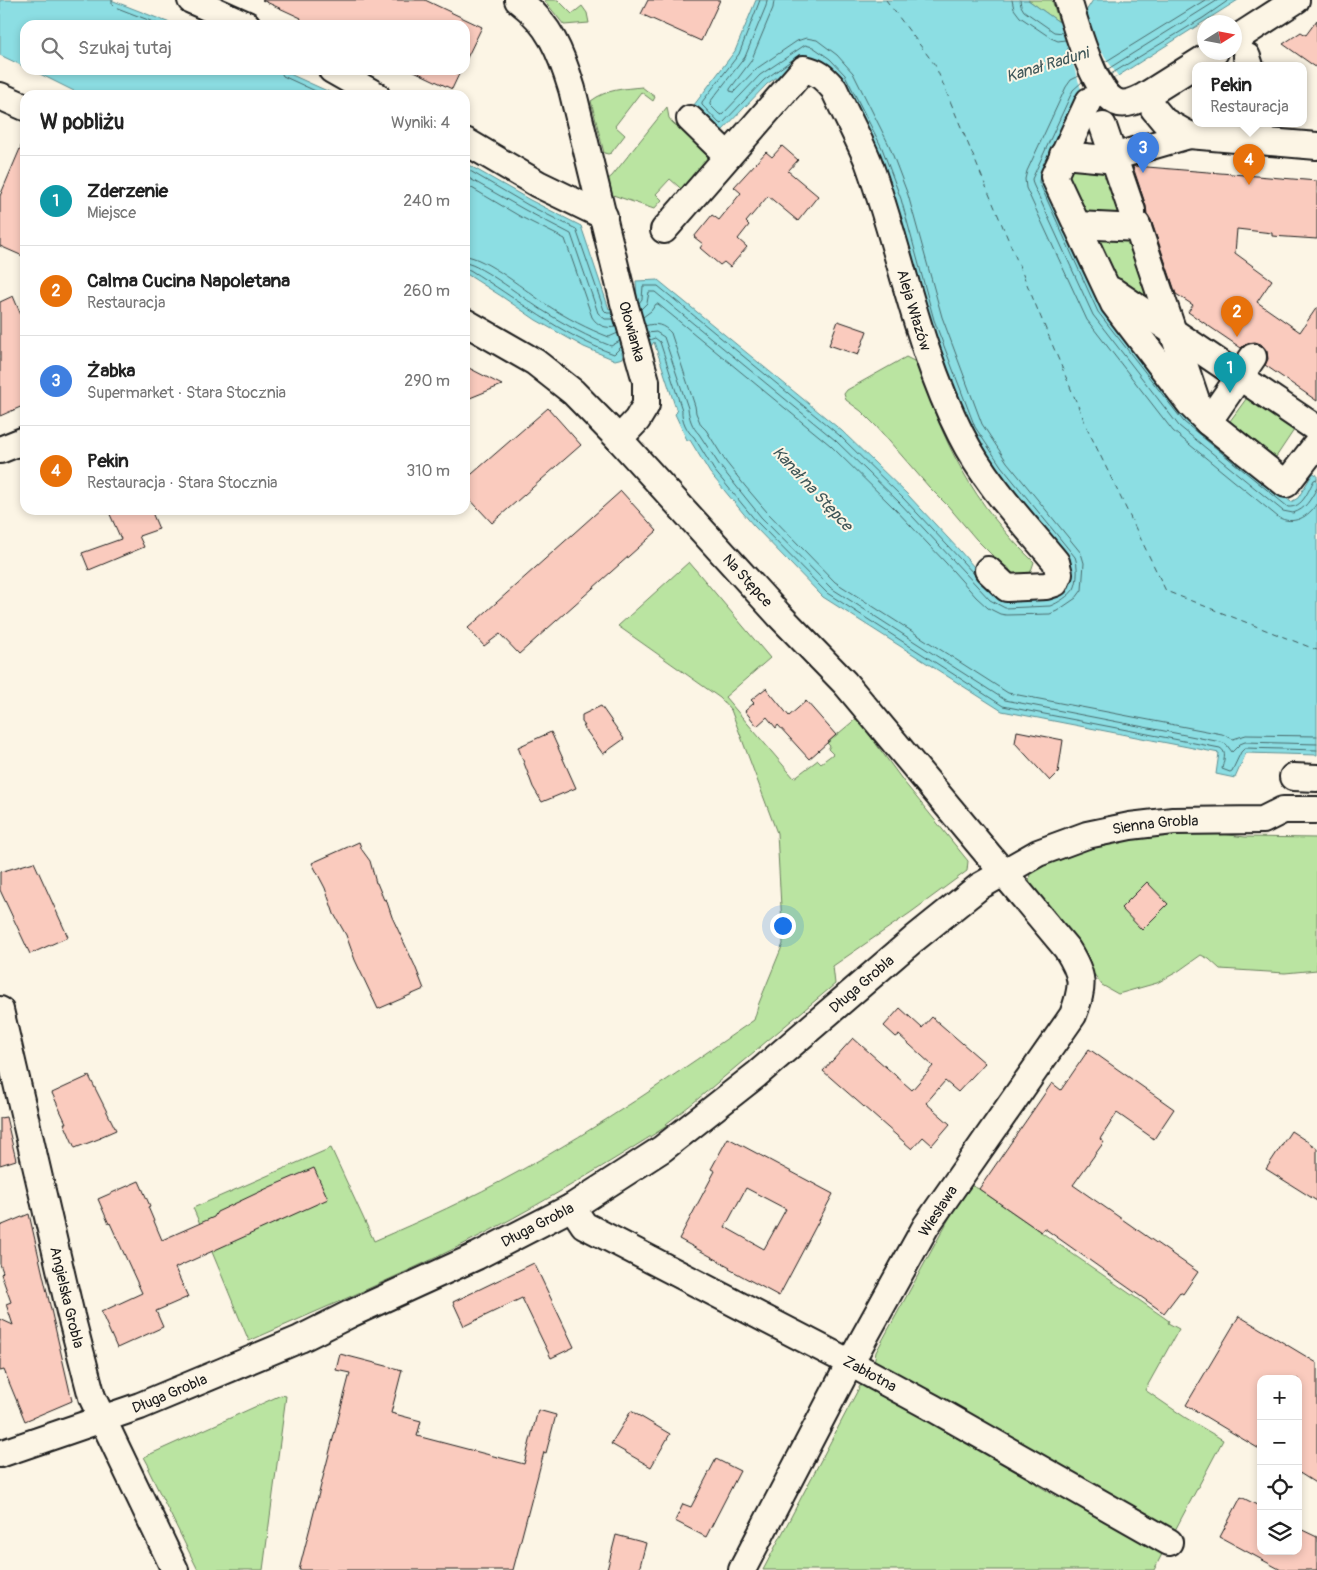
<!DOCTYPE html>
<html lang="pl">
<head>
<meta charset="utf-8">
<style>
	body { margin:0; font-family:Pangolin,sans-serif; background:#f2f2f2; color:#222 }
	.controls { position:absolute; right:15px; bottom:15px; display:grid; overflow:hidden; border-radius:10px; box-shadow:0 2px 8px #0003 }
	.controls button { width:45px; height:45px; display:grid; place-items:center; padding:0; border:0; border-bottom:1px solid #e0e0e0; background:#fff; color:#222; font:25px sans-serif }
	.compass { position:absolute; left:1197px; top:15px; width:45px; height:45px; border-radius:50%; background:#fff; box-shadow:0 2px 8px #0003; rotate:79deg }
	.you { position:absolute; left:782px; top:925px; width:18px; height:18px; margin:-12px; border:4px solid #fff; border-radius:50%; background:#1a73e8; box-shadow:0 0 0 8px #1a73e833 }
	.badge { display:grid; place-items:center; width:32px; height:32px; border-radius:50%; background:#1c1c1c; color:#fff; font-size:16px; font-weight:700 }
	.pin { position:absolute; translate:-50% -41px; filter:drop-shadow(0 1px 2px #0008) }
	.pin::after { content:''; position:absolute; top:26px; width:18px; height:15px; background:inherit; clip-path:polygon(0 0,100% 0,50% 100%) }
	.popup { position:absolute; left:1192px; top:62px; width:115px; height:65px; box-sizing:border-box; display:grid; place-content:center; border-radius:10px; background:#fff; filter:drop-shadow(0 1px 4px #0005); font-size:16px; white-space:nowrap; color:#767676 }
	.popup b { font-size:19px; color:#222 }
	.popup::after { content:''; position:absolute; left:50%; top:100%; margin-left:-10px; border:10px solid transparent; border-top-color:#fff }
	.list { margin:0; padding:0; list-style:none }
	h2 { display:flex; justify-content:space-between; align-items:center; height:65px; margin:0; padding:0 20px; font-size:21px }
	h2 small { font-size:16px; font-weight:400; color:#767676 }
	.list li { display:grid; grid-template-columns:32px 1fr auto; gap:15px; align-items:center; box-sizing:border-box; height:90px; padding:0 20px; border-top:1px solid #e0e0e0 }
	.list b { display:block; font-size:19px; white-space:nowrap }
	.list p { margin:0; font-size:16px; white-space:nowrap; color:#767676 }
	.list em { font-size:16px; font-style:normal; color:#767676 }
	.icon { flex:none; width:28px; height:28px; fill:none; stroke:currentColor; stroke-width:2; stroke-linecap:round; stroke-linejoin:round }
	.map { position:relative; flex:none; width:1317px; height:1570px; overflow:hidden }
	.search { position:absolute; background:#fff; box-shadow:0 2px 8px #0003; left:20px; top:20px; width:450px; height:55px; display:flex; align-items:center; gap:12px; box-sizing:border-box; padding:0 18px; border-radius:15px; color:#767676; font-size:19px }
	.panel { position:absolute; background:#fff; box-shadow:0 2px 8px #0003; left:20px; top:90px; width:450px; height:425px; border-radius:15px }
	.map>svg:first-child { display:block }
</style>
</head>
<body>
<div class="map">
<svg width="1317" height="1570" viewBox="0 0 1317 1570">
	<rect width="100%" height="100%" fill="#fcf5e5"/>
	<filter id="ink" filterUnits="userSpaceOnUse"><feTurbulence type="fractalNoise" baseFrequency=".02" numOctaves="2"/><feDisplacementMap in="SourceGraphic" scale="10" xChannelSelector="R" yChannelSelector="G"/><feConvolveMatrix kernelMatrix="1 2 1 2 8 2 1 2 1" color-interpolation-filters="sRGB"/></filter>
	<g filter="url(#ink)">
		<g fill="#bae4a1" stroke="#6b805e">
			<polygon points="544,0 558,0 572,14 582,6 587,13 589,23 564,25"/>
			<polygon points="1028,0 1052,0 1059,22"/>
			<path d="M642,87L655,97L653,101L641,92L615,126L625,135L611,153L608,154L604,153L591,101C607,89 623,89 642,87Z"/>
			<polygon points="667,107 669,118 672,122 675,125 684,127 718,155 687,194 670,179 656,194 662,200 654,209 610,194 607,180 612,176"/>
			<polygon points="1072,164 1107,167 1127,223 1089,219 1069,175"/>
			<polygon points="1094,230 1130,233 1156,307 1117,280"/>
			<path d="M906,357L918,363C941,441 974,505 1034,562L1030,574L1031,580L1010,574L1012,573L1007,566L1005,568L976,539L948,506L929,487L876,426L861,411L846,400L844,394L847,390Z"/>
			<polygon points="1249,395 1296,427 1276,457 1230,421"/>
			<path d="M689,562L770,658L725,697L794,778L818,760L821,763L833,754L828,749L830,746L827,743L857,718L904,782L968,861L967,871L910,913L833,966L835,984L693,1103L666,1124L667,1126C609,1163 551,1198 491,1230C413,1271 330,1305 249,1341C230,1297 213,1252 193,1208L331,1148L374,1241C423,1220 471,1198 518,1172C600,1127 677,1073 754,1020L759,1003L783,944L777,833L731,710L720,698L618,626Z"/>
			<polygon points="1206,832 1245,837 1317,838 1317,970 1285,973 1220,969 1209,959 1201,955 1177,972 1157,983 1118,994 1102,985 1029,886 1030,870 1106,841 1141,834"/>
			<polygon points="968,1184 979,1189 1162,1316 1169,1321 1168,1323 1179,1329 1145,1390 1186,1418 1223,1440 1173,1534 874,1363 876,1352"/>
			<polygon points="866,1383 1035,1477 1036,1484 1057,1497 1062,1492 1164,1550 1154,1570 763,1570 860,1386"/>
			<polygon points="281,1395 286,1396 263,1570 198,1570 148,1469 150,1468 144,1457"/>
		</g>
		<g fill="#8cdee3" stroke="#5f9093">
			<polygon points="0,0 111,0 175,25 25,25 25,67 0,55"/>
			<polygon points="756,0 1028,0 1059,22 1086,11 1093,0 1238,0 1118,76 1100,85 1043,179 1187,419 1291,502 1298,498 1313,473 1317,475 1317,755 1246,753 1235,778 1216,774 1219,753 1002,711 823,597 753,525 710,473 690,440 687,440 675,414 677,412 654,342 651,346 625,353 624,351 622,352 623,358 615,360 584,347 536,320 501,296 465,273 465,163 530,200 581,226 609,309 611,308 611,306 637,299 636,281 658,280 842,431 908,495 960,551 989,584 1064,583 965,432 824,68 807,56 767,84 721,132 694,105 735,51"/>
			<polygon points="32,70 281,70 336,95 82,95"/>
		</g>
		<polygon fill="#fcf5e5" points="1086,11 1099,48 1118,76 1083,95 1059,22"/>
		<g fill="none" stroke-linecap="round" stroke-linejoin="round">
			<g stroke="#496a6c" stroke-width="1">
				<polyline points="112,0 112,4 115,7 161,25"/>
				<polyline points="760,0 739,54 702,102 702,105 719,123 722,124 764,80 792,60"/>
				<polyline points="1012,0 1014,9 1020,17 1051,38 1058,41 1065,40"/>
				<polyline points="1020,0 1021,6 1024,11 1054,32 1063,33"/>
				<polyline points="1105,62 1205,0"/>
				<polyline points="1108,69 1218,0"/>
				<polyline points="280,70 283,76 324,95"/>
				<polyline points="1111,74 1203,18 1229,0"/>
				<path d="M1079,76L1071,80L1066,87L1027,171L1025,179L1026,188L1087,320L1173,431L1278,517C1293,526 1309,517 1317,503"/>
				<path d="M1082,82L1073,90L1032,179L1033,184L1093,315L1179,426L1283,511L1293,513C1306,509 1310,500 1317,488"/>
				<polyline points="465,168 528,205 576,229 604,310 607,313 612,313"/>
				<path d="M1040,175L1039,182L1098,312L1184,422L1288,507C1303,508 1308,491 1314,480L1317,479"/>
				<polyline points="465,176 525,210 571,234 598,313 605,319 614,319"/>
				<path d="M465,184L521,217L565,239L592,317C597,325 605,329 616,327"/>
				<path d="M465,256C484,256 530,294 547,305C567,318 588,329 609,337L618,333"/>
				<path d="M465,263C481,264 528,302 545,312C566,325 588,337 611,346L620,341"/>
				<path d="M465,269L470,270C517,299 561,335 614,354L621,347"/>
				<polyline points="639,303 642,299 643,286 658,286 839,435 904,499 975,575"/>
				<path d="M641,309L647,303L649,292H655L835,440L900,503L990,600L1005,608L1050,606C1058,603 1069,596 1074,589C1078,582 1078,564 1075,557L1001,466L975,427L934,320L901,199L882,148L845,75L830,59L813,47L805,45L760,75L722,115L719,114L710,105V102L745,57L766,6L767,0"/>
				<polyline points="643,317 651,311 656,304 658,304 830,445 894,508 946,563 976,597 988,608 1000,614 1006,615 1050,614 1057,611 1076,598 1082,590 1084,563 1081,553 1007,462 982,424 942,317 908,195 889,145 853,73 837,55 817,40 806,38 797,41 756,69 734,92 730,91 730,89 751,61 773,8 774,0"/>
				<path d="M645,326C656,322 664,325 671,333L695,406L696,413L701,425L706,430L726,462L745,486L767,512L835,582L1008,693L1222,734L1233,739L1246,735L1317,736"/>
				<path d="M647,333L656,332L664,337L688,408C689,418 692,427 699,434L720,466L761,517L831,588L1005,700L1221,742L1226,744L1232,752L1240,744L1245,742L1317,744"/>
				<path d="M649,340L655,338L660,342L682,410C681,419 687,432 694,437L714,470L756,521L827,593L1003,706L1220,748C1228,752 1223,762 1222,769L1230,772L1232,771L1241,752L1245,748L1317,750"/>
			</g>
			<polyline stroke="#3e5658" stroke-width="1" stroke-dasharray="6 5" stroke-linecap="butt" points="886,0 935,65 1089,432 1166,591 1317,650"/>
		</g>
		<g fill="#facbbe" stroke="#1c1c1c" fill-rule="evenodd">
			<polygon points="262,0 425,0 482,27 465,62 465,25 298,25 301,18"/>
			<polygon points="648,0 720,0 701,41 641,14"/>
			<polygon points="1317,20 1317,68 1283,44 1301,32 1306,35"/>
			<polygon points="412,70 461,70 452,89"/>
			<polygon points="25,137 25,257 0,246 0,196"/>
			<polygon points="782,146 798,160 788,171 818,196 798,221 768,196 746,222 749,225 738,239 747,247 730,267 724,262 720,265 700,248 703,244 694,237 712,215 719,220 741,193 734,187 766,152 772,157"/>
			<polygon points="1135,166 1317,181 1317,239 1272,236 1272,233 1237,229 1235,253 1272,280 1257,302 1300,332 1317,307 1317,401 1265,365 1268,359 1267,351 1261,344 1255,342 1247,343 1241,348 1188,312 1193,305 1176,294 1151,220 1147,214 1146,206 1133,167"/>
			<polygon points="13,296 21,315 25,314 25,405 0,416 0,302"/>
			<polygon points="838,321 867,331 858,355 829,345"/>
			<polygon points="465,366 502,385 465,400"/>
			<polygon points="548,408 581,445 492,523 465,494 465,480"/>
			<polygon points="621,491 657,531 519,654 500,634 484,646 468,628"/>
			<polygon points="108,510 151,510 159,529 139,536 144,547 89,570 82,553 121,539"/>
			<polygon points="766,688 789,716 806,701 836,735 809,759 778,725 776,728 767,717 757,726 745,711 754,703 751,700"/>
			<polygon points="601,706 624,739 603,754 583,726 585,726 582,722 582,715"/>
			<polygon points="1017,731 1063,740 1058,773 1050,781 1015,743"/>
			<polygon points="551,732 576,788 542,802 533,787 518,747"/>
			<polygon points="359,842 362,850 370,861 376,883 377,883 384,900 386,899 392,917 415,966 424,989 378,1009 355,960 346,935 334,914 325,888 312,863"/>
			<polygon points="34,862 68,937 30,954 0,890 0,872"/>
			<polygon points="1147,882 1168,904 1142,930 1121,908"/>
			<polygon points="900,1008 922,1028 932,1017 985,1063 958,1092 945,1081 926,1103 950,1124 932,1145 923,1137 912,1149 823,1071 853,1038 912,1090 933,1066 899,1035 896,1037 884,1026"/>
			<polygon points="1089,1049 1174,1109 1154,1139 1117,1113 1100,1139 1104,1142 1073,1185 1198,1272 1183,1294 1180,1292 1164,1313 1044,1228 1041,1232 979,1189 1052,1083 1061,1090"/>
			<polygon points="89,1076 116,1130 100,1137 101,1138 75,1148 64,1123 66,1123 52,1093"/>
			<polygon points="6,1117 16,1160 0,1165 0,1118"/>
			<polygon points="1291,1131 1317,1148 1317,1201 1266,1169"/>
			<path d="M728,1138L833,1194L779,1296L729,1269L730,1267L679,1239L715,1171L711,1169ZM746,1188L786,1209L764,1249L725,1227Z"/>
			<polygon points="314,1168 328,1199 175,1268 188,1297 156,1311 163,1327 117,1348 101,1312 142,1293 110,1223 109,1224 98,1199 139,1181 150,1206 148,1207 162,1240 214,1217 217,1212 272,1186"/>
			<polygon points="29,1214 72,1401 25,1421 4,1370 0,1371 0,1319 13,1325 6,1304 11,1302 1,1274 3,1272 0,1264 0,1226"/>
			<polygon points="534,1263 574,1347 551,1358 522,1298 464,1326 453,1302"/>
			<polygon points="1239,1316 1317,1363 1317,1484 1298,1472 1298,1379 1261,1379 1261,1450 1186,1405"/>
			<polygon points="340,1354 402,1370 391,1413 421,1421 417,1436 524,1464 538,1410 556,1415 546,1453 544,1452 513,1570 299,1570 350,1373 336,1370"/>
			<polygon points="631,1411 670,1434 651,1467 611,1444"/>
			<polygon points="716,1459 740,1471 706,1537 675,1521 683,1504 691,1507"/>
			<polygon points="1241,1497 1261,1507 1261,1551 1298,1551 1298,1528 1317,1537 1317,1570 1281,1570 1220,1537"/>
			<polygon points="616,1535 646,1543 639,1570 607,1570"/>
		</g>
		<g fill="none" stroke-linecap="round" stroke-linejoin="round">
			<defs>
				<g id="minor">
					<polyline points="191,0 247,25"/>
					<path id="s1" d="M518,0C550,24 561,53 572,89L624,303L646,381V405L637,420L619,439"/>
					<path d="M1068,0C1075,23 1095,97 1119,103C1128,105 1137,100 1145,96L1215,52"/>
					<polyline points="1234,40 1296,0"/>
					<polyline points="1247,57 1250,66"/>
					<polyline points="332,70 376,95"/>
					<polyline points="0,96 25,107"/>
					<polyline points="1089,101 1054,176 1114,304 1190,404 1208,422 1286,484 1317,444"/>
					<polyline points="1154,109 1164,121 1189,135 1317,146"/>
					<polyline points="690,119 728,156"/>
					<polyline points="1103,126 1132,211"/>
					<polyline points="465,141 538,184 604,216"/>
					<polyline points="1063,155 1106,159 1189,135"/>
					<polyline points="1077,225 1138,228"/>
					<polyline points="1137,225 1196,400"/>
					<path id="s2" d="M664,230L804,69C819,72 824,78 834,89C845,113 858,137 868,161C901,252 917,348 961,435C985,483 1022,521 1056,562L1059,574L1055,583L1046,586L1007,588L988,570"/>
					<polyline points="1113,291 1317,429"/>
					<path id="s3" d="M465,322L535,362L573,392L619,439L779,615L845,683L1067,949C1084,976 1084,985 1073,1015L926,1226L850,1363L742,1570"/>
					<polyline points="1208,422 1253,357"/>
					<polyline points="0,450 25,440"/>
					<polyline points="1293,777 1317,778"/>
					<path id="s4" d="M0,1010L71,1316L92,1397L175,1570"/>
					<path id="s5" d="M572,1207L584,1225L839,1357L933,1408L1169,1542"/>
					<path id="s6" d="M0,1454L140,1406L300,1339L350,1314L477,1256L572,1207L662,1149L756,1075L914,939L980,886L1038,853L1087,835L1130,826L1173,821L1263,820L1283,810H1317"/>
				</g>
			</defs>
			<use href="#minor" stroke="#1c1c1c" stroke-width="30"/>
			<use href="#minor" stroke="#fcf5e5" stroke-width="26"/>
		</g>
	</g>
	<g text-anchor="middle" stroke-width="4" stroke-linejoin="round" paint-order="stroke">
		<g font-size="15" fill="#1c1c1c" stroke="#fcf5e5">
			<text dy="5" stroke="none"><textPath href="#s2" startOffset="486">Aleja Włazów</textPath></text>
			<text dy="5" stroke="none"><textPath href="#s1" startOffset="356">Ołowianka</textPath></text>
			<text dy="5" stroke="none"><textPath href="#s3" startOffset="386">Na Stępce</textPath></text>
			<text dy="5" stroke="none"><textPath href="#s6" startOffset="1332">Sienna Grobla</textPath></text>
			<text dy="5" stroke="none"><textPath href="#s6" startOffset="990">Długa Grobla</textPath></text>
			<text transform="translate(938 1211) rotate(-57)" y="5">Wiesława</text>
			<text dy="5" stroke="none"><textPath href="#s6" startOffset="585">Długa Grobla</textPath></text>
			<text dy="5" stroke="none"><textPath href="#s4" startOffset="295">Angielska Grobla</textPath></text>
			<text dy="5" stroke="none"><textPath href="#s5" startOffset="344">Zabłotna</textPath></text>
			<text dy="5" stroke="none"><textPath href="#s6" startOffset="180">Długa Grobla</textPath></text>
		</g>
		<g font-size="16" font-style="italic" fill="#3e5658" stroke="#fcf5e5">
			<text transform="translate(1047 64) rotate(-17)" y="6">Kanał Raduni</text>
			<text transform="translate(813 488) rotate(47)" y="6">Kanał na Stępce</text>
		</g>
	</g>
</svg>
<div class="controls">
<button>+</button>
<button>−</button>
<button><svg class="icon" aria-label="locate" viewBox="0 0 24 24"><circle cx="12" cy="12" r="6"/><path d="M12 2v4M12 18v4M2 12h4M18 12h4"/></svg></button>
<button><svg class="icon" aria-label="layers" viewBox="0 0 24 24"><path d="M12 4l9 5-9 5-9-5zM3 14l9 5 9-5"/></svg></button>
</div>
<svg class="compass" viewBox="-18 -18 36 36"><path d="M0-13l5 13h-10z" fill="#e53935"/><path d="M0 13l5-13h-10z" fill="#767676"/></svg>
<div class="you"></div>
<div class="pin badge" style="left:1230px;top:393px;background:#0f9aa8">1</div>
<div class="pin badge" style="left:1237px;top:337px;background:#e8710a">2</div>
<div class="pin badge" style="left:1143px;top:173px;background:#3f7fe0">3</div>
<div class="pin badge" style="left:1249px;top:185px;background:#e8710a">4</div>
<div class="popup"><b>Pekin</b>Restauracja</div>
<div class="search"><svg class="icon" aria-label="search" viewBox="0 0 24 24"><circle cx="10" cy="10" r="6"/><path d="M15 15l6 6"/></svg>Szukaj tutaj</div>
<section class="panel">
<h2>W pobliżu<small>Wyniki: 4</small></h2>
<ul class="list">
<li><span class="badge" style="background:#0f9aa8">1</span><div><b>Zderzenie</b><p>Miejsce</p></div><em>240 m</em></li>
<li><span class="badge" style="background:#e8710a">2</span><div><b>Calma Cucina Napoletana</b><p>Restauracja</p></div><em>260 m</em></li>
<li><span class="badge" style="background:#3f7fe0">3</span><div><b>Żabka</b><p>Supermarket · Stara Stocznia</p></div><em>290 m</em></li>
<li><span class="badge" style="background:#e8710a">4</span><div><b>Pekin</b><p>Restauracja · Stara Stocznia</p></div><em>310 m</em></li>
</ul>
</section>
</div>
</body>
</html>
